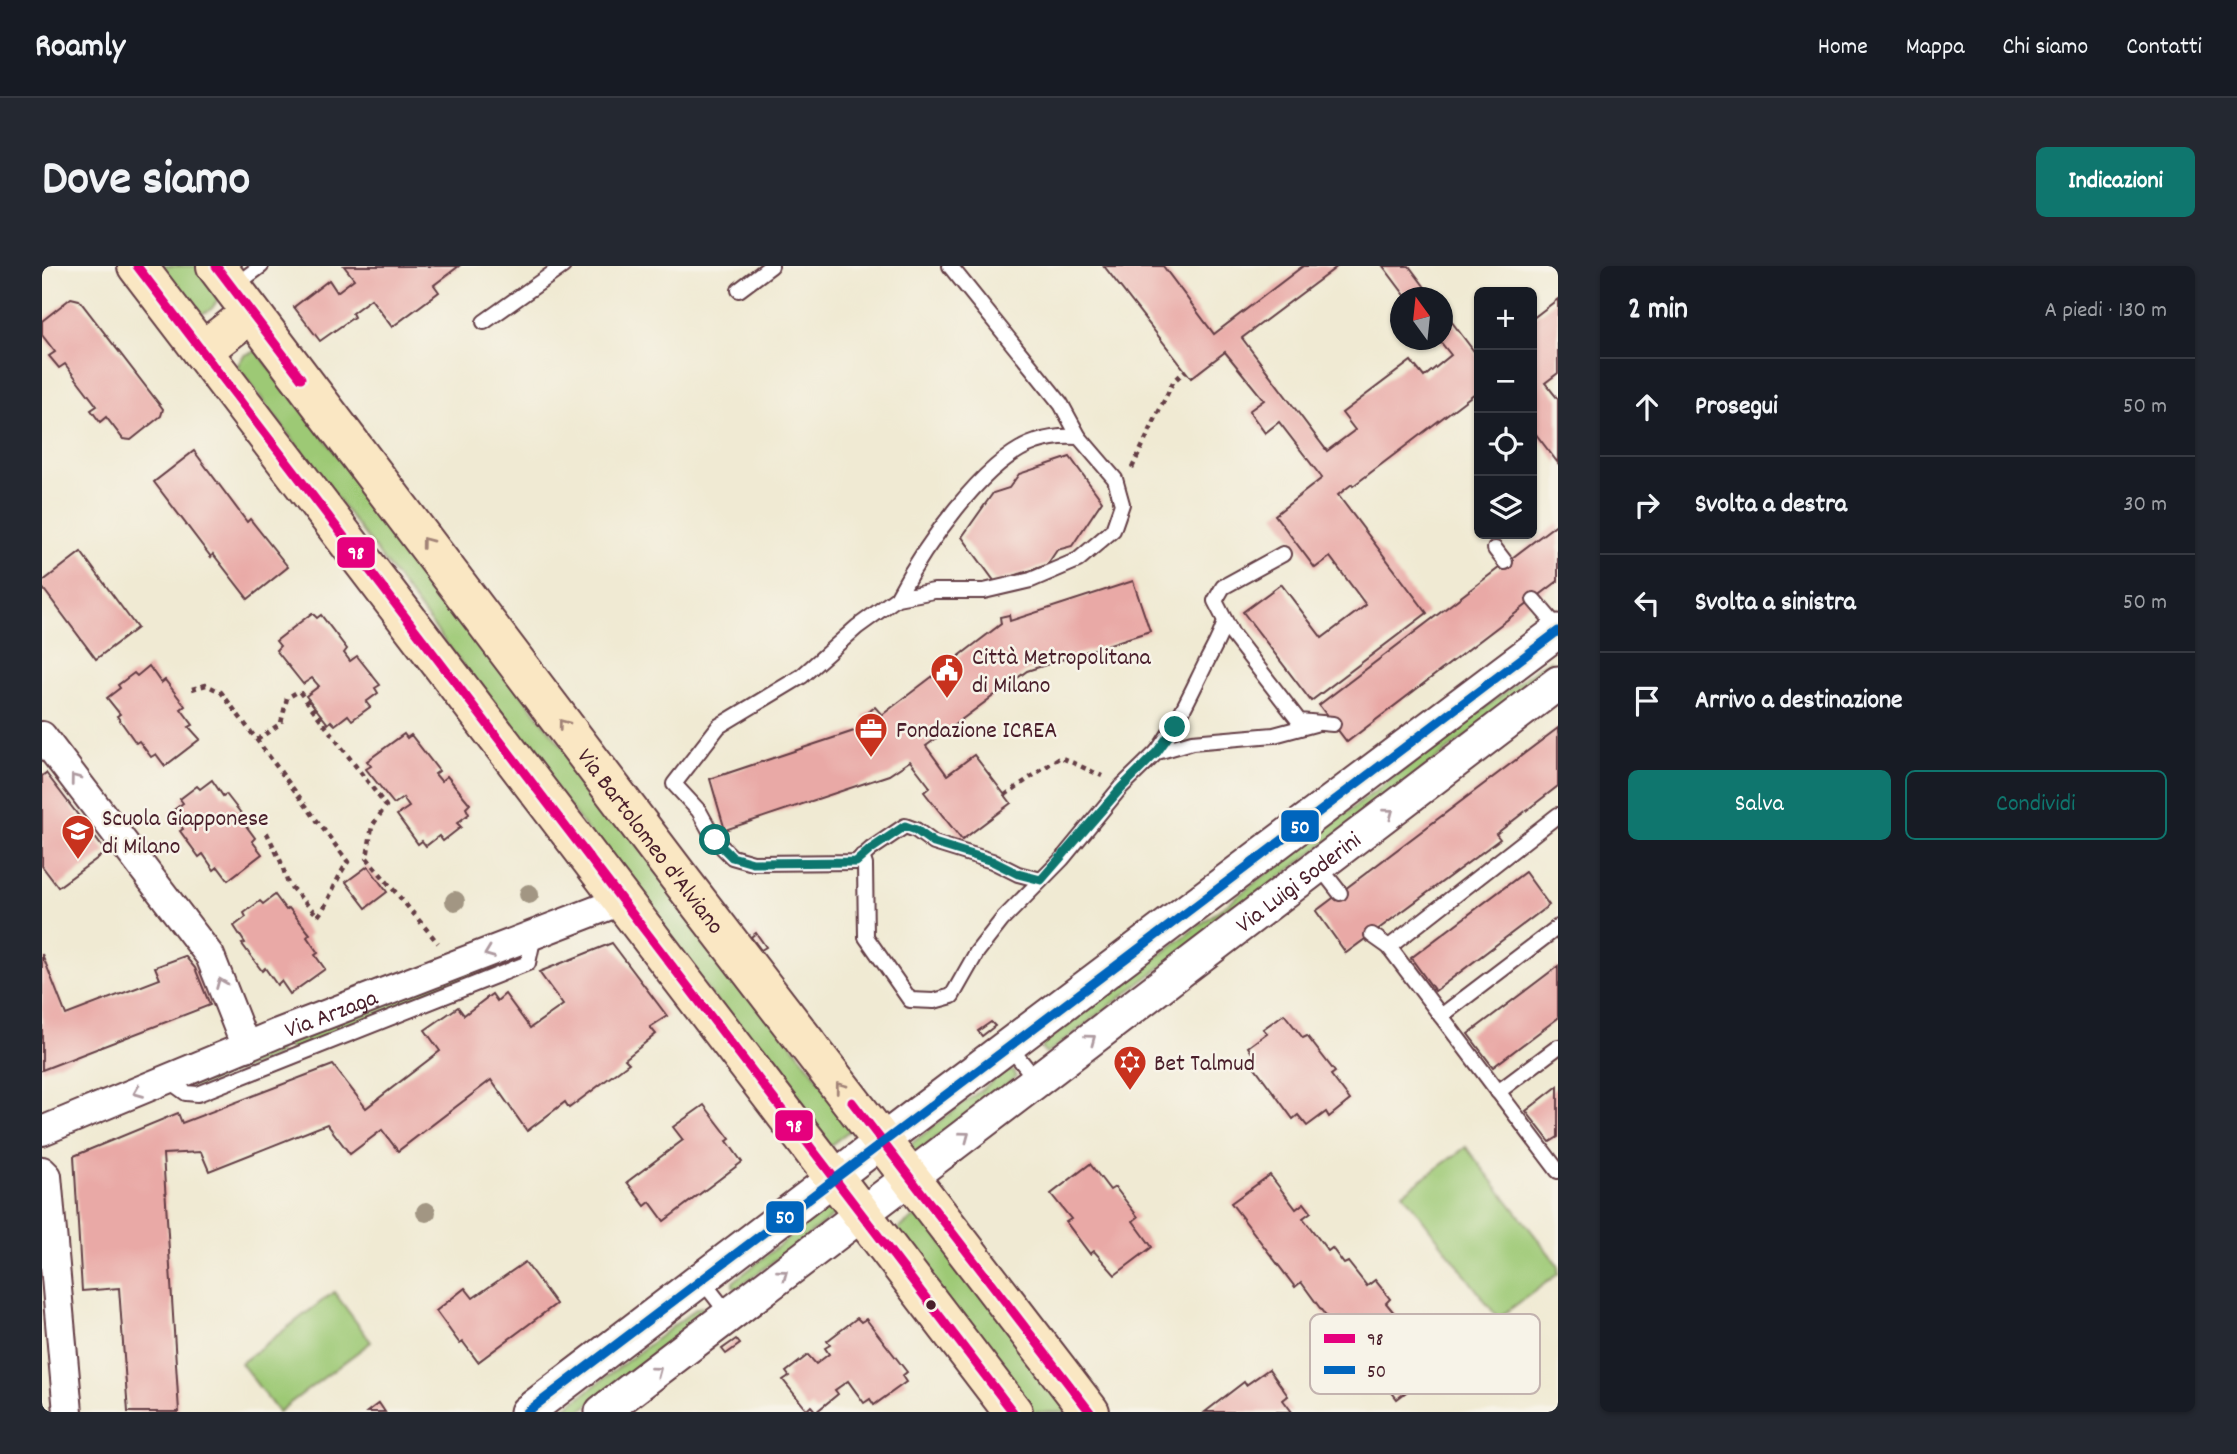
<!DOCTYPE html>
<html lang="it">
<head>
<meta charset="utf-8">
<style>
	body { margin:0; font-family:Dekko,sans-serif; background:#242831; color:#f1f3f6 }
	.controls { position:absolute; right:21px; top:21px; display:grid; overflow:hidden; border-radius:10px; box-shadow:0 2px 5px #0004 }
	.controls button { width:63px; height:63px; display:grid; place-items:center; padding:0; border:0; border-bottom:2px solid #363941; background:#171b24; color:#f1f3f6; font:35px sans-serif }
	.compass { position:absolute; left:1348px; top:21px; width:63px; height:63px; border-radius:50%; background:#171b24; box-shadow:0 2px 5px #0004; rotate:345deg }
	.stop { position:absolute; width:21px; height:21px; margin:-16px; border:5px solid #0f766e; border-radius:50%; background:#fff }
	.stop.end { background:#0f766e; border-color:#fff; box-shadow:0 2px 7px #0008 }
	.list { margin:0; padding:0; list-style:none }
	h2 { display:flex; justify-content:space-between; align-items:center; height:91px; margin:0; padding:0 28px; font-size:30px }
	h2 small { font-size:23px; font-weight:400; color:#9ea1a6 }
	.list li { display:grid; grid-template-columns:46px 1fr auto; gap:21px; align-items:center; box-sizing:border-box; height:98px; padding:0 28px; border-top:2px solid #363941 }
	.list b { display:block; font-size:26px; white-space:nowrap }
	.list em { font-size:23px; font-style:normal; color:#9ea1a6 }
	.actions { display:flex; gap:14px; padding:21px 28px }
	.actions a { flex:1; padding:16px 0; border:2px solid #0f766e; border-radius:10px; text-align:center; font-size:24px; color:#0f766e }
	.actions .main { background:#0f766e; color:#fff }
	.icon { flex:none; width:38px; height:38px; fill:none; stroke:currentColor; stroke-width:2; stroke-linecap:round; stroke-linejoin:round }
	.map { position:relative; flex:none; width:1516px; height:1146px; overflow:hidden; border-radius:10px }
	header { display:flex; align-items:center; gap:42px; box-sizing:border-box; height:98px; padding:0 35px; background:#171b24; border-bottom:2px solid #363941 }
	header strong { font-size:33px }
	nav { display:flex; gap:38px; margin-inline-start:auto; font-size:24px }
	.intro { display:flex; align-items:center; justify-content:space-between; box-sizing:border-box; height:168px; padding:0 42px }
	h1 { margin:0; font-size:49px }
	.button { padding:18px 32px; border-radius:10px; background:#0f766e; color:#fff; font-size:24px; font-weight:700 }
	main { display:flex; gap:42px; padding:0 42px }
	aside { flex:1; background:#171b24; border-radius:10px; box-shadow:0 2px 5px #0004 }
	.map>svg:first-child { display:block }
</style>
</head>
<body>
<header>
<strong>Roamly</strong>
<nav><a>Home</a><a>Mappa</a><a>Chi siamo</a><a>Contatti</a></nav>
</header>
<div class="intro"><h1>Dove siamo</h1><a class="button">Indicazioni</a></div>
<main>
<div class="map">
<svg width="1516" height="1146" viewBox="0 0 1516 1146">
	<rect width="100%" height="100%" fill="#f7f3e8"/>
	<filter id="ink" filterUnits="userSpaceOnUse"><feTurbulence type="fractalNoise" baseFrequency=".0143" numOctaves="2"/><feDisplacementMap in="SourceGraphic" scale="14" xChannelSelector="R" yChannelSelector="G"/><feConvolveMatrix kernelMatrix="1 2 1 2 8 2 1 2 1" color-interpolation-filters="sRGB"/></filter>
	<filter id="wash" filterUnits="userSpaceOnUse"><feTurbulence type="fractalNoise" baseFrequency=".00686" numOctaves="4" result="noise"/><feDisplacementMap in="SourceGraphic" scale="28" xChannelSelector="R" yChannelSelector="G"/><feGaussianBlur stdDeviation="1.57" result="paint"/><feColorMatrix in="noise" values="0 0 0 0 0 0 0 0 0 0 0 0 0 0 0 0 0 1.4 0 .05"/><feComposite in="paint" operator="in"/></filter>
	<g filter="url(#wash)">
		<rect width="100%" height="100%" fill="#f0ead3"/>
		<g fill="#9dc975" stroke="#747450" stroke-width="2">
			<path d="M114,0H158L176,32C172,43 164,49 152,47Z"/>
			<polygon points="215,85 813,860 785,882 195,100 202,89"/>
			<polygon points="1508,394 1512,400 1511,405 1004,788 1000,783 1001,778 1499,399"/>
			<polygon points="486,681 480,693 248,785 245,776"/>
			<polygon points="236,781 237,789 155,822 145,819"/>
			<polygon points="964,805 971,805 974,811 874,887 870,882 870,877"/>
			<polygon points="1424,881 1516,999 1516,1008 1456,1052 1361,927"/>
			<polygon points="787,940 791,942 795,947 695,1023 691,1020 691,1016"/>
			<polygon points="878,947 1030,1146 987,1146 851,967"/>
			<polygon points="292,1026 329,1076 236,1146 199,1097"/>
			<polygon points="660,1041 665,1046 662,1050 537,1146 518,1146 655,1042"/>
		</g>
		<g id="blocks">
			<g fill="#e9a9a6">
				<polygon points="302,0 417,0 392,19 397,26 350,61 329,33 310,47 312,51 278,75 252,41 287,14 295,26 312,13"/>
				<polygon points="1062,0 1121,0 1172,68 1261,0 1296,0 1200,72 1285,185 1313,164 1300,147 1369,95 1382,111 1409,89 1397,74 1400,74 1400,43 1437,92 1437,124 1311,220 1310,218 1296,229 1385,347 1269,435 1201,346 1239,318 1280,372 1324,339 1288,291 1273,302 1233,249 1280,212 1237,156 1223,167 1207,145 1222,134 1183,86 1149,112"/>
				<polygon points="1341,0 1367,0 1391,32 1365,32"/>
				<polygon points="29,32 37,34 121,143 119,150 89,174 81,173 64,151 58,156 49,144 55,140 23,98 17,102 7,90 13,86 0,69 0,55"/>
				<polygon points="1516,33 1516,107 1503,117 1516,133 1516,197 1490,163 1490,53"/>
				<polygon points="152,185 205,256 208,253 246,301 206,333 171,288 169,291 112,216"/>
				<polygon points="1028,191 1060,235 1030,280 1015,284 1005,299 953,316 920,271 951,227 967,222 977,208"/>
				<polygon points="1516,257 1516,315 1305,476 1277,439"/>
				<polygon points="39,286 95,362 54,393 0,321 0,316"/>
				<polygon points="1091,315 1108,365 985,405 884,480 905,509 932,489 969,537 920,574 882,526 888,521 868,495 847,509 683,564 668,513 824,461 821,450 833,441 840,449 959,358 958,351 967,349 968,355"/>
				<polygon points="270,347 275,352 279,349 305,383 302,387 308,395 315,390 338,419 333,422 336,427 324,436 328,441 310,454 306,449 293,459 289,455 286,458 264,430 277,420 270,412 261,418 234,384 238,380 234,375"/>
				<polygon points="107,400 119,417 123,414 143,440 139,443 151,459 147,461 158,473 123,500 114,488 109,491 97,475 94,477 75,450 78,448 65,432 78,422 76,419 92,407 95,410"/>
				<polygon points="1516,462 1516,520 1454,568 1458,573 1304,687 1274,645"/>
				<polygon points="362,468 365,472 369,469 397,505 393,508 399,515 405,510 428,538 424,542 427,548 415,557 419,561 401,575 397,570 384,580 380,575 376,578 355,549 367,541 361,532 352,538 324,503 329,500 325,495"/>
				<polygon points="4,507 64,586 16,621 0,600 0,510"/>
				<polygon points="170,514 181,530 184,528 205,555 202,557 213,572 210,575 220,588 186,614 176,601 172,604 161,588 157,591 138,565 141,563 129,546 141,537 138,533 155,520 158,523"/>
				<polygon points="326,600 345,626 324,642 304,616"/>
				<polygon points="1483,606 1507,639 1393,725 1369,692"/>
				<polygon points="233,629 244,644 247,642 268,668 265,671 276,687 273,689 283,703 248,728 239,715 235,719 223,702 220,705 200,678 203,677 192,660 204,651 202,647 218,635 221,638"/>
				<polygon points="714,667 724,681 719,684 709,671"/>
				<polygon points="570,677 625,750 608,761 614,768 583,793 587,797 527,842 523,836 485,865 449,814 356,885 340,864 308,888 285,858 167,905 159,886 121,888 137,1146 86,1146 77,1022 40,1025 32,890 136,847 140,857 291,799 324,842 398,785 383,764 416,741 422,749 450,728 455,735 463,728 488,762 521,739 497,706"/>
				<polygon points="0,688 24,749 118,713 113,701 143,690 153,702 168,739 0,804"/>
				<polygon points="1516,700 1516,752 1451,801 1426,768"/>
				<polygon points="1242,748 1261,772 1265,770 1293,806 1289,809 1308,834 1287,851 1284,846 1265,860 1256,849 1251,853 1209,796 1214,793 1206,781 1225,767 1221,763"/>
				<polygon points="949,756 953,760 940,770 936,765"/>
				<polygon points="1516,820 1516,871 1508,876 1484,845"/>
				<polygon points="662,839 688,873 685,875 700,896 622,955 608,936 603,940 585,916 641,874 631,861"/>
				<polygon points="1048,898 1068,924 1073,921 1096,951 1091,955 1110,981 1073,1009 1052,985 1048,988 1024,956 1029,953 1009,928"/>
				<polygon points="1228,909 1254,943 1262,937 1269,946 1261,952 1286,985 1290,982 1302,998 1306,996 1325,1020 1333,1014 1348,1033 1344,1037 1362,1059 1370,1053 1377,1063 1369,1069 1394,1103 1355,1133 1294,1052 1288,1056 1259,1016 1253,1021 1189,937"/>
				<polygon points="483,996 514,1038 436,1096 421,1076 418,1078 394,1045 423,1022 431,1032"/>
				<polygon points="815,1052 819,1056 824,1053 865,1106 860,1110 864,1116 832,1139 828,1133 822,1137 806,1115 793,1124 796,1128 774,1146 769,1140 765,1144 741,1114 747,1110 744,1106 766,1089 774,1098 787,1088 783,1082 788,1079 785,1075"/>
				<polygon points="694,1073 698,1078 684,1088 680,1083"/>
				<polygon points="1227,1103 1246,1130 1241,1134 1250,1146 1163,1146 1202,1116 1204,1119"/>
				<polygon points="337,1137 343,1146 325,1146"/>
			</g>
		</g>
	</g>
	<g filter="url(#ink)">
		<use href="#blocks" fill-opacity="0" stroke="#633d44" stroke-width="2"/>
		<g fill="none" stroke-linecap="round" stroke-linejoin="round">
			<defs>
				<g id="service">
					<polyline points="908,0 1019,138 1037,171"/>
					<polyline points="192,20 219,0"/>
					<polyline points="697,24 729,0"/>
					<polyline points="442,56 521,0"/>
					<polyline points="1453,283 1463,296"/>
					<polyline points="1241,288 1181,321 1173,335 1190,368 1257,455 1291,458"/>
					<path d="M855,332C880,285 941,193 994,176C1008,171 1022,170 1037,171L1073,213L1080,238L1071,264L1036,294L989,314L942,325H892L855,332L815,361L760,410L677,460L632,518L657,545L673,574L690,591L711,597L814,596L829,583L863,560L874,564L892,577L950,595L976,608L999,614"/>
					<polyline points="1492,334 1516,362"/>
					<path d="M1115,486C1136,457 1149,427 1165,395C1172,381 1179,370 1183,355"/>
					<polyline points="820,590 823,599 824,671 868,734 892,735 910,730 935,686 960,654 1020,593 1079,521 1115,486 1150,476 1232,469 1273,458"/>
					<polyline points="1277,600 1298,627"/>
					<polyline points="1330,669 1347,681 1516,905"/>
					<polyline points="1347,681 1516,549"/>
					<polyline points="1399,750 1516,661"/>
					<polyline points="967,780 995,815"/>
					<polyline points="126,814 144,827 156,828 486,697 492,669"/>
					<polyline points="1456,826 1516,781"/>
					<polyline points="659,1013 687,1049"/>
				</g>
				<g id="minor">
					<polyline points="0,470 168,690 204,781"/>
					<path id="s1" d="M0,865L236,767L579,635"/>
					<polyline points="0,905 5,910 26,1146"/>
				</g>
				<g id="tertiary">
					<polyline points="485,1146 869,853 1516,365"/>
					<path id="s2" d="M560,1146L1516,417"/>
				</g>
				<g id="secondary">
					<polyline points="95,0 971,1146"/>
					<path id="s3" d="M174,0L636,610L1048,1146"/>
					<polyline points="160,85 209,47"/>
				</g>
			</defs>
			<use href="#service" stroke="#633d44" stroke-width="18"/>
			<use href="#minor" stroke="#633d44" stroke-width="32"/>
			<use href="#tertiary" stroke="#633d44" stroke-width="37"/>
			<use href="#secondary" stroke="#633d44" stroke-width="42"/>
			<g stroke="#633d44" stroke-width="4.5" stroke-dasharray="5 5" stroke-linecap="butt">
				<polyline points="1090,202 1131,116 1143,105"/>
				<path d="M150,423L164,419L179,426L306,596C293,613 289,634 276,650L246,618L239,596L224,565"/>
				<polyline points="215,474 239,457 245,432 257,425 344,540 330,560 325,592 396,677"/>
				<polyline points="963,529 1018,491 1060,510"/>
			</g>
			<use href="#service" stroke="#fff" stroke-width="14"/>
			<use href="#minor" stroke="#fff" stroke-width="28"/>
			<use href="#tertiary" stroke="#fff" stroke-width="33"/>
			<use href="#secondary" stroke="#fae7c3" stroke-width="38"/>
			<defs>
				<g id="bus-1">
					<polyline points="95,0 971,1146"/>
					<polyline points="174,0 259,112"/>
					<polyline points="810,836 1048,1146"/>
				</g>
				<polyline id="bus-2" points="485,1146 1516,365"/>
			</defs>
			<use href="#bus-1" stroke="#f7f3e8" stroke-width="14"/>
			<use href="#bus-2" stroke="#f7f3e8" stroke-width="14"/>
			<use href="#bus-1" stroke="#e5007d" stroke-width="9"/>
			<use href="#bus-2" stroke="#0065bd" stroke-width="9"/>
		</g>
		<g fill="#a29683">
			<circle cx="487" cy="628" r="10"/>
			<circle cx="413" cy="635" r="10"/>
			<circle cx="384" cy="946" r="10"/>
		</g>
		<defs><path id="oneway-chevron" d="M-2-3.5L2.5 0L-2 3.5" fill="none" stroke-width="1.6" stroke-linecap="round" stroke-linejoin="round" transform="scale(1.75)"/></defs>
		<g stroke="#a28377">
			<use href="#oneway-chevron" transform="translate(384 276) rotate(-127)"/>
			<use href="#oneway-chevron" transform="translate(521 458) rotate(-127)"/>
			<use href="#oneway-chevron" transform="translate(798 821) rotate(-127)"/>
		</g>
		<g stroke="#ae9aa0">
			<use href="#oneway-chevron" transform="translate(33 513) rotate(-127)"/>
			<use href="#oneway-chevron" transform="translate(1347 547) rotate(-37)"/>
			<use href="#oneway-chevron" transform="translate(447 687) rotate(159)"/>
			<use href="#oneway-chevron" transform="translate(179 717) rotate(-112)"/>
			<use href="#oneway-chevron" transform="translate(1049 773) rotate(-37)"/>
			<use href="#oneway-chevron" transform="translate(96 826) rotate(158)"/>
			<use href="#oneway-chevron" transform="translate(923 870) rotate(-37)"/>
			<use href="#oneway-chevron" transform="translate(741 1008) rotate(-37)"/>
			<use href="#oneway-chevron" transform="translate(615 1105) rotate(-37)"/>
		</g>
	</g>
	<g fill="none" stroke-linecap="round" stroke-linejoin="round" filter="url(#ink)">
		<polyline stroke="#0f766e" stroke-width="9" points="673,574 690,591 711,597 814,596 829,583 863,560 874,564 892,577 950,595 976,608 999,614 1079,522 1115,486 1133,461"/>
	</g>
	<defs>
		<symbol id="civic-pin" viewBox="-11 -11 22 30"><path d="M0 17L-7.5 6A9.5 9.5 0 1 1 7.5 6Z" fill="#c8321e" stroke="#f7f3e8"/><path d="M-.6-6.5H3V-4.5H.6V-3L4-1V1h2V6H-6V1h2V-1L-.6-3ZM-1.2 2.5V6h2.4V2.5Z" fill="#fff"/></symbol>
		<symbol id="office-pin" viewBox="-11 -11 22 30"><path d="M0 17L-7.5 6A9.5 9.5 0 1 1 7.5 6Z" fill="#c8321e" stroke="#f7f3e8"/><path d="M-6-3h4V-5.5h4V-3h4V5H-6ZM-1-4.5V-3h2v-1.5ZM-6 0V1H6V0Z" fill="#fff"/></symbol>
		<symbol id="school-pin" viewBox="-11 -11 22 30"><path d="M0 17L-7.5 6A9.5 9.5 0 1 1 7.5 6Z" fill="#c8321e" stroke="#f7f3e8"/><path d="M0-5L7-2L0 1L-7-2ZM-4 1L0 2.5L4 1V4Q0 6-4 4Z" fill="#fff"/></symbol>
		<symbol id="synagogue-pin" viewBox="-11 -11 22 30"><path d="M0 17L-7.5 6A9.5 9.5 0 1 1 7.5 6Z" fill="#c8321e" stroke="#f7f3e8"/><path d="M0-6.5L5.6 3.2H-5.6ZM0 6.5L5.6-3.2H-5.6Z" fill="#fff"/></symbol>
	</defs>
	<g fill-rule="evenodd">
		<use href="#civic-pin" x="886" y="385" width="38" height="52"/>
		<use href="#office-pin" x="810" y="444" width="38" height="52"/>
		<use href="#school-pin" x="17" y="546" width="38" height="52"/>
		<use href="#synagogue-pin" x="1069" y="777" width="38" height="52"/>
	</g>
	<circle fill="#4a1f2b" stroke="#f7f3e8" stroke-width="2.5" cx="889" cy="1039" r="6"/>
	<g text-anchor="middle" stroke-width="5" stroke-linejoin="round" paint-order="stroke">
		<g font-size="24" fill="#4a1f2b" stroke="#f7f3e8" text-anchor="start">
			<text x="930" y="398">Città Metropolitana<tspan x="930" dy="28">di Milano</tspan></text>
			<text x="854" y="471">Fondazione ICREA</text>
			<text x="60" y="559">Scuola Giapponese<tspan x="60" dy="28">di Milano</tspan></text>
			<text x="1112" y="804">Bet Talmud</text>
		</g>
		<g font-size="24" fill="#4a1f2b" stroke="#f7f3e8">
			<text dy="8" stroke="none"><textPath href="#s3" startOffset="721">Via Bartolomeo d'Alviano</textPath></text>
			<text dy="8" stroke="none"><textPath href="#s2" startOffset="875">Via Luigi Soderini</textPath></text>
			<text dy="8" stroke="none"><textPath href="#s1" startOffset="312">Via Arzaga</textPath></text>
		</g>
	</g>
	<rect x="1268" y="1048" width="230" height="80" rx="10" fill="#f7f3e8" stroke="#c3b3af" stroke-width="2"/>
	<rect x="1282" y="1068" width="31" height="9" fill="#e5007d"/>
	<rect x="1282" y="1100" width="31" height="8" fill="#0065bd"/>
	<g font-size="19" fill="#4a1f2b">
		<text x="1325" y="1079">98</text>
		<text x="1325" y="1111">50</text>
	</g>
	<g stroke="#f7f3e8" stroke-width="2.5">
		<rect x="294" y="270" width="40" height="33" rx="7" fill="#e5007d"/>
		<rect x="1238" y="543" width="40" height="34" rx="7" fill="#0065bd"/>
		<rect x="732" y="843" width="40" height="33" rx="7" fill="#e5007d"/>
		<rect x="723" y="934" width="40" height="34" rx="7" fill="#0065bd"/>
	</g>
	<g font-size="19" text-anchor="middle" font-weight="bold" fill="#fff">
		<text x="314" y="293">98</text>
		<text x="1258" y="567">50</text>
		<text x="752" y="866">98</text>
		<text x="743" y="957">50</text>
	</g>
</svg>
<div class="controls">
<button>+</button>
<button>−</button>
<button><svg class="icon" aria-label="locate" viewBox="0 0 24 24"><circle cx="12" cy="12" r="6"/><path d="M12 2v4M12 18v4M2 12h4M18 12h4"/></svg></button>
<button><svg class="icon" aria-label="layers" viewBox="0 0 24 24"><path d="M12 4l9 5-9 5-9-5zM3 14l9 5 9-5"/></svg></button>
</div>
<svg class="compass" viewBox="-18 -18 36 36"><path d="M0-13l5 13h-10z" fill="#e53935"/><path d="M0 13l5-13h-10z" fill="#9ea1a6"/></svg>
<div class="stop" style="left:673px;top:574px"></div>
<div class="stop end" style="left:1133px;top:461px"></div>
</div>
<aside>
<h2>2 min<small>A piedi · 130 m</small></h2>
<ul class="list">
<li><svg class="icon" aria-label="ahead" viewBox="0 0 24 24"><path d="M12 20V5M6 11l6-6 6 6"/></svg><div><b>Prosegui</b></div><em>50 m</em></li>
<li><svg class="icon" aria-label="right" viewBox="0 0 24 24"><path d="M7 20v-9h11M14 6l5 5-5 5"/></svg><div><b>Svolta a destra</b></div><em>30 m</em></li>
<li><svg class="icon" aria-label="left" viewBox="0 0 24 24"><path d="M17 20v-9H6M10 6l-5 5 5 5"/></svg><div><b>Svolta a sinistra</b></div><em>50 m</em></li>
<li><svg class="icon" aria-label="arrive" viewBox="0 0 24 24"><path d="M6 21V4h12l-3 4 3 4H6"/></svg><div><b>Arrivo a destinazione</b></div></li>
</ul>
<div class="actions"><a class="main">Salva</a><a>Condividi</a></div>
</aside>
</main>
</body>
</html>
